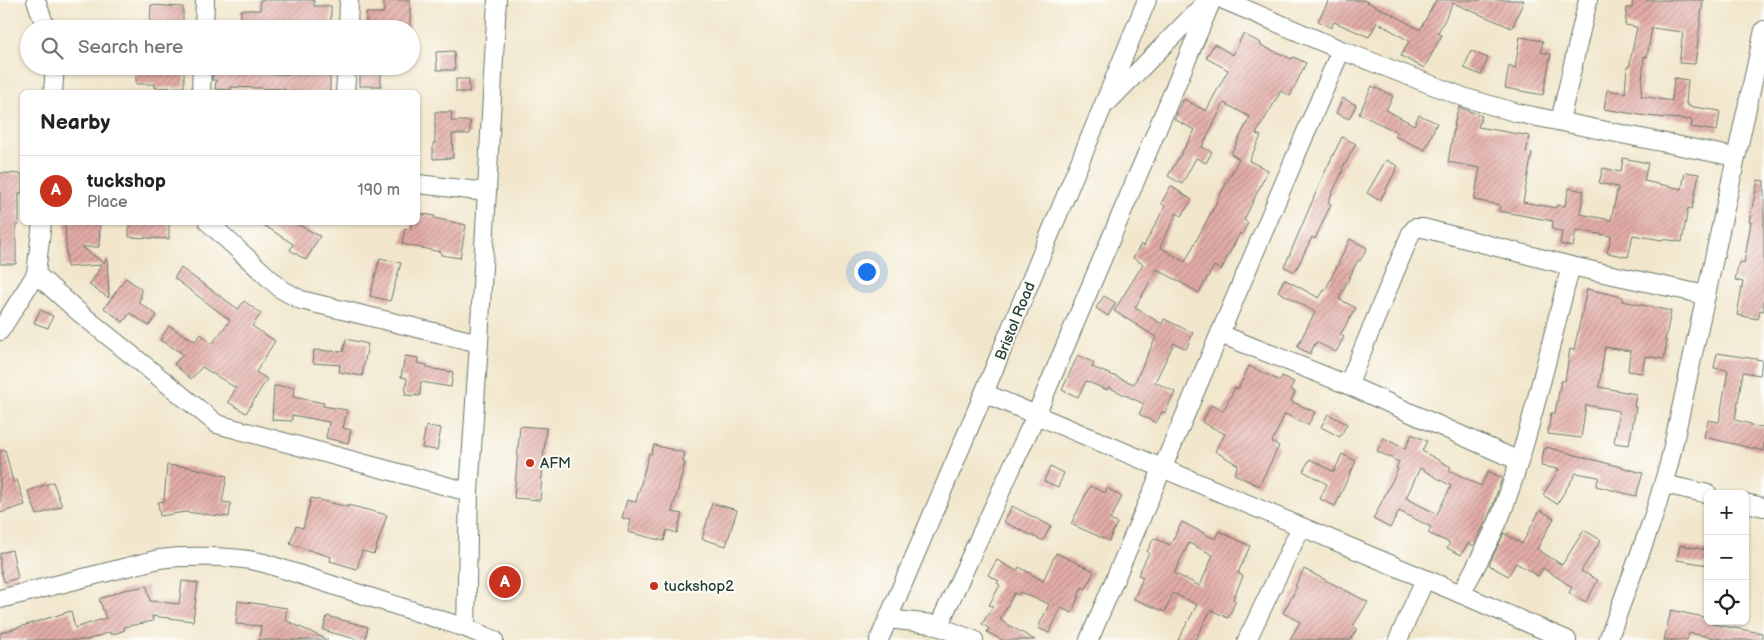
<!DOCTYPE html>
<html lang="en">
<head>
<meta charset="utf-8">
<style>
	body { margin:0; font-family:"Balsamiq Sans",sans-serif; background:#f6f6f6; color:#222 }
	.controls { position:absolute; right:15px; bottom:15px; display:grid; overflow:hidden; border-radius:8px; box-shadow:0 1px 4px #0004 }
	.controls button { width:45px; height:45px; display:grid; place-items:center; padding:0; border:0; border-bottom:1px solid #e0e0e0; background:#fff; color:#222; font:25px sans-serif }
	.you { position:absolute; left:866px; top:271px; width:18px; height:18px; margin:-12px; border:4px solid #fff; border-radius:50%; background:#1a73e8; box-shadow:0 0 0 8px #1a73e833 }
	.badge { display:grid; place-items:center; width:32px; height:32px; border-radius:50%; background:#c8321e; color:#fff; font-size:16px; font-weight:700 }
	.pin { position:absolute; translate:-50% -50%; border:2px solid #fff; box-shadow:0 1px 5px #0006 }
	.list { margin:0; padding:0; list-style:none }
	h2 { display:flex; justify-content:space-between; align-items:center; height:65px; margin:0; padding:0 20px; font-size:21px }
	h2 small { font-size:16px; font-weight:400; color:#767676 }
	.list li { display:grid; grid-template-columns:32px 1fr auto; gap:15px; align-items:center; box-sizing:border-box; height:70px; padding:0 20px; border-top:1px solid #e0e0e0 }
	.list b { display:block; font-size:19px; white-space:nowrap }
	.list p { margin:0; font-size:16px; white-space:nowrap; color:#767676 }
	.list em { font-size:16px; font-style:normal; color:#767676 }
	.icon { flex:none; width:28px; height:28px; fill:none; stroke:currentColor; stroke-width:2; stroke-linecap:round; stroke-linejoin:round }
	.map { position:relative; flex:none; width:1764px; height:640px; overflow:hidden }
	.search { position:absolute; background:#fff; box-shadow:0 1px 4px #0004; left:20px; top:20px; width:400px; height:55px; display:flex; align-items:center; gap:12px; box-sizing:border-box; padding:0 18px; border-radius:28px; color:#767676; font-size:19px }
	.panel { position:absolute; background:#fff; box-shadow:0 1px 4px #0004; left:20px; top:90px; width:400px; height:135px; border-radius:8px }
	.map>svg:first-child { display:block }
</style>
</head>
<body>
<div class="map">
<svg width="1764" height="640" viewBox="0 0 1764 640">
	<defs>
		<pattern id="building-hatch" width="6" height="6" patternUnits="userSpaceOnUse" patternTransform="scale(1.25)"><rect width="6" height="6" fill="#e3aca7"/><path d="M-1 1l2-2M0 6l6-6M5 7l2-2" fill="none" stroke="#b78d89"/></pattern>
	</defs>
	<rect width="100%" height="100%" fill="#fdfcf7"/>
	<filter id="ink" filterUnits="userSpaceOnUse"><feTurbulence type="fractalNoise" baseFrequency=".02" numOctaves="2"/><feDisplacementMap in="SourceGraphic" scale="10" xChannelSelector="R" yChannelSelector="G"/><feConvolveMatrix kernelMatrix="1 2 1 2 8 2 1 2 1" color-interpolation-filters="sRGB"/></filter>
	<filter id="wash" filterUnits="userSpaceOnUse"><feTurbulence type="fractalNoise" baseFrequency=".0096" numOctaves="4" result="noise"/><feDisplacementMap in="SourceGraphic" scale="20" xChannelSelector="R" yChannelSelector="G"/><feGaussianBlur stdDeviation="1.12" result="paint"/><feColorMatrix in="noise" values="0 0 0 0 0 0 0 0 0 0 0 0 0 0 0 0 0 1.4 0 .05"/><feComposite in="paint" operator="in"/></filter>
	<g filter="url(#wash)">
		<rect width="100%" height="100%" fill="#f1e6cb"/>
		<g id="blocks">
			<g fill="url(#building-hatch)" fill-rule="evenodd">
				<polygon points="260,0 314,0 314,6 331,6 331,28 272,26 272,28 264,29 241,29 241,10 260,10"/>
				<polygon points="384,0 410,0 410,29 366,29 366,13 384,13"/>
				<polygon points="1329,0 1363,0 1396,16 1420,30 1436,0 1524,0 1512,28 1453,3 1438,33 1442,35 1424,68 1401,56 1409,41 1377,22 1369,37 1334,22 1331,28 1318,21"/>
				<polygon points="1633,0 1703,0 1695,64 1679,63 1683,32 1652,28 1647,57 1644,56 1641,96 1672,101 1674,78 1688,80 1686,104 1688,104 1688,106 1720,111 1717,131 1691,127 1692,120 1646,116 1604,109 1607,90 1625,93 1627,67 1629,67 1637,27 1625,25 1627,8 1632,8"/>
				<polygon points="151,5 183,7 183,27 150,26"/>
				<polygon points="1243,34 1261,43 1260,45 1292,59 1293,57 1306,63 1290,96 1281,91 1256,134 1261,136 1249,161 1268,170 1244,220 1248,223 1242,235 1240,233 1221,270 1214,266 1199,293 1157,269 1135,308 1162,324 1164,319 1193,333 1186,349 1174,343 1155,382 1175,392 1165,413 1162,412 1156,423 1139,414 1144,404 1108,387 1107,390 1086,381 1078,397 1062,390 1078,355 1094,363 1092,367 1134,384 1156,337 1114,311 1143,264 1133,258 1141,244 1144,246 1165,206 1161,203 1171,186 1192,200 1181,216 1177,213 1160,247 1185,262 1239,159 1231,154 1250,117 1224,103 1202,147 1212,152 1206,163 1196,158 1182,184 1168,176 1195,130 1174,119 1184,99 1206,111 1228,70 1206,58 1214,44 1233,55"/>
				<polygon points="1520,37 1543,41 1541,52 1551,54 1543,95 1505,88 1509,66 1515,69"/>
				<polygon points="454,51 455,70 437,70 436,52"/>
				<polygon points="1471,51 1488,58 1481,75 1464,68"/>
				<polygon points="136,66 150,66 150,68 184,66 184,87 155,88 155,84 136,84"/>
				<polygon points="213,66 265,68 265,74 330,74 330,92 285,92 285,89 231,87 231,90 215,89 216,80 212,80"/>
				<rect x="360" y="71" width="21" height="15"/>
				<rect x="456" y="79" width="13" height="13"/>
				<polygon points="1372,86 1393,96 1386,110 1414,125 1419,115 1437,123 1425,150 1395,136 1397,132 1359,114"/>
				<polygon points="1343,98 1356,105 1349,119 1336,113"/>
				<polygon points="1459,107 1482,116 1478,127 1530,136 1526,152 1532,153 1523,202 1556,208 1557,205 1565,206 1569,188 1584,191 1580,214 1611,220 1618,187 1599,183 1603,168 1621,172 1623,158 1648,163 1644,181 1682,189 1685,172 1699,174 1692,209 1688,208 1682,242 1662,239 1662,240 1633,235 1628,257 1607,253 1611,236 1576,230 1573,247 1560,244 1562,232 1552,229 1553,221 1499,211 1500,205 1474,200 1480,168 1448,162 1456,116"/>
				<polygon points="435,112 452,112 451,121 470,121 470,134 452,134 453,158 433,159 433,143 435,143"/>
				<polygon points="1342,137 1356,144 1342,169 1343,170 1328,202 1331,204 1315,239 1312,237 1295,272 1284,267 1286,263 1323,176"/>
				<polygon points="1386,160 1398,166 1380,201 1367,193"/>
				<polygon points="0,173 22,174 22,193 19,193 19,225 16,225 16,264 0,264"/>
				<polygon points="1758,180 1764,181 1764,311 1760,310 1758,319 1737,315 1743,282 1735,280 1739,262 1744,263 1751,222 1749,222"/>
				<polygon points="418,213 435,216 434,218 466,225 460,258 441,255 441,252 402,244 405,228 410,230 412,222 418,222"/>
				<polygon points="65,222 100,222 99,247 82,247 104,263 107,258 109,298 89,285 102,265 67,267"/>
				<polygon points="129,222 169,222 169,239 129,237"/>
				<polygon points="259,222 293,222 320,236 306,260 290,250 293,244"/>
				<polygon points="1350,239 1367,248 1360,261 1358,260 1339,299 1356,308 1340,335 1344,337 1336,352 1316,342 1310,354 1297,347 1315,312 1278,291 1284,279 1319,298 1324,290 1325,291"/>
				<polygon points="380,258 401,263 390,301 370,296"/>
				<polygon points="181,268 238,309 244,301 261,314 252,326 275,341 256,372 267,379 246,413 228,402 236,388 202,367 191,379 174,364 183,354 160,340 169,326 195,341 201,334 212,344 230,320 174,278"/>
				<polygon points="126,278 141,289 141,298 138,302 157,315 149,326 130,313 123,322 104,308"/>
				<polygon points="1587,289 1623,297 1622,301 1671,311 1665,341 1667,341 1664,359 1645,356 1642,373 1628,371 1630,351 1605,347 1599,387 1636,394 1634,407 1636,407 1629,445 1614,443 1619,411 1586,405 1581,438 1548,434 1551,413 1555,413 1561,381 1565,381 1570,349 1574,350"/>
				<polygon points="1104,296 1116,303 1108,316 1096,308"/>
				<polygon points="40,310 53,316 48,328 34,323"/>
				<polygon points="346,339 368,344 362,376 339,372 340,365 313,363 314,350 343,352"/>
				<polygon points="1717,353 1762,360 1760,375 1743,372 1735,420 1751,424 1751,426 1764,427 1764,451 1704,437 1708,420 1719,422 1728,370 1714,368"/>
				<polygon points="405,356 418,358 417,363 427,365 427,368 453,372 451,387 421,382 420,396 405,395 407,378 401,377"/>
				<polygon points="1249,366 1280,381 1282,376 1294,382 1290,389 1295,392 1291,401 1315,412 1308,425 1285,414 1272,442 1279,446 1259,486 1234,474 1238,465 1215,451 1225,434 1202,422 1211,405 1223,411 1235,388 1238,389"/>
				<polygon points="274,386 294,387 293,397 324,403 323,406 347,410 343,428 351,430 348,443 326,438 329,422 292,415 292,421 272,420"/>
				<polygon points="1328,414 1347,424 1340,437 1321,427"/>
				<polygon points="426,426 441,428 437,450 422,448"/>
				<polygon points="520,426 546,428 540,500 514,498"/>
				<path d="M1412,434L1427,441L1422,451L1451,467L1449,470L1481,486L1488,471L1502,478L1492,508L1474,546L1468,543L1461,555L1447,548L1450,543L1428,533L1431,527L1399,511L1390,528L1373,519L1398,469L1396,468L1399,462L1377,451L1384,438L1405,449ZM1420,468L1451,486L1437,514L1406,498Z"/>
				<polygon points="654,445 685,453 683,462 685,463 672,512 682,514 677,533 667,530 664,541 628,532 631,520 622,518 627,500 636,502 649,453 651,454"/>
				<polygon points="1546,447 1643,473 1636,496 1596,486 1599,477 1576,473 1557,504 1543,495 1559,469 1541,466 1544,449 1546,449"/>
				<polygon points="5,450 13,482 17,480 25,505 0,513 0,451"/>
				<polygon points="1342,454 1356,461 1335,506 1320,499 1327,484 1303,471 1310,459 1334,472"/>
				<polygon points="167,465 189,467 227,476 222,502 231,503 229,517 185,512 160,516 158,502 164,501"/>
				<polygon points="1050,467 1064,473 1058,487 1044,481"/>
				<polygon points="53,482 62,506 37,515 28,491"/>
				<polygon points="1090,486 1105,493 1107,488 1122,497 1110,520 1117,523 1109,541 1071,524"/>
				<polygon points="311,498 348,507 348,505 387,515 374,554 362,551 357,569 330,561 331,557 290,544 296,526 303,528"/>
				<polygon points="712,503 737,510 726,546 702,539"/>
				<polygon points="1012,506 1051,526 1043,541 1004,522"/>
				<polygon points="1540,510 1554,518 1537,549 1562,565 1584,530 1601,540 1581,571 1598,580 1586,602 1569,593 1572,587 1543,568 1538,576 1516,563 1508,576 1489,565 1504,533 1522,544"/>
				<path d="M1182,522L1215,539L1219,531L1250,546L1238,573L1243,576L1233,599L1236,601L1228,618L1211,610L1195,640H1178L1197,605L1173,593L1165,612L1134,599L1143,577L1138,575L1149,553L1147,552L1154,538L1170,545ZM1189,543L1213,555L1200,586L1174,573Z"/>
				<polygon points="1680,545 1708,550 1708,565 1677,560"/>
				<polygon points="12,550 18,578 4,582 0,567 0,553"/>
				<polygon points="1056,553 1094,571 1086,589 1082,587 1072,613 1061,608 1049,633 1038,628 1049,604 1020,592 1019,595 1014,593 1000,620 1035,640 1002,640 987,632 989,628 982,624 993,606 989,605 1000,585 997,583 999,581 988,575 997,560 1017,571 1019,567 1043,581"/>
				<polygon points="1304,569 1368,602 1353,626 1357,629 1350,640 1290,640 1300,622 1283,613 1297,587 1295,586"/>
				<polygon points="182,581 198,583 193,621 152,616 153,621 124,627 125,630 111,635 110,632 87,640 0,640 0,633 71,611 75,628 106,618 99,599 124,590 147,586 150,601 179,604"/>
				<polygon points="238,601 287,608 285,620 328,640 259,640 261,626 236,624"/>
				<polygon points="1671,610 1708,618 1708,621 1713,621 1712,624 1762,633 1762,640 1726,640 1689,633 1687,640 1664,640"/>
				<polygon points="327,616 368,627 365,640 359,640 323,630"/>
			</g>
		</g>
	</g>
	<g filter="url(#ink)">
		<use href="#blocks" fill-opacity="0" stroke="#687869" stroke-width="1"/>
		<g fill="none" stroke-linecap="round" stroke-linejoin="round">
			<defs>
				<g id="minor">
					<polyline points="36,0 46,29"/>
					<polyline points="1224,0 1341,50 1466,98 1518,113 1735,157"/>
					<polyline points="204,29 205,0"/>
					<polyline points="348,29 349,0"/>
					<polyline points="53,92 55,66"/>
					<polyline points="201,92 202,66"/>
					<polyline points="345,92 347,66"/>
					<polyline points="1107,103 1208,0"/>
					<polyline points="1560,121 1588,0"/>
					<polyline points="418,184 487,192"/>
					<polyline points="208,222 281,289 301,300 479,343"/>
					<polyline points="36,274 81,314 217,424 469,492"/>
					<polyline points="0,331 36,274 42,222"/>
					<polyline points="1220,334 1348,385 1519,461"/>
					<polyline points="1348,385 1411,233 1415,228 1423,228 1571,266 1706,295"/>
					<polyline points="984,393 1461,594 1567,640"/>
					<polyline points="1664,484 1708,494"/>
					<polyline points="1745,503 1764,507"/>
					<path d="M1461,594C1475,567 1491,540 1502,512C1531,433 1549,348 1571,266"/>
					<path d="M0,599L159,559C186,555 238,556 264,563L466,628L494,640"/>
					<polyline points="888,619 932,624 974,640"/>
					<polyline points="939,625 1036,415 1212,0"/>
					<polyline points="466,628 469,492 479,343 497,0"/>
					<polyline points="879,640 984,393 1147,0"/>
					<polyline points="1089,640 1341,50"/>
					<polyline points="1247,640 1301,527"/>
					<polyline points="1398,640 1425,579"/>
					<polyline points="1608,640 1653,518 1669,464 1764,30"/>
				</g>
			</defs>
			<use href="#minor" stroke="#687869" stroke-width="20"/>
			<use href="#minor" stroke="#fff" stroke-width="18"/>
		</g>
	</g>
	<g fill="#c8321e" stroke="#fdfcf7" stroke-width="2">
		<circle cx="530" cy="463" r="5"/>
		<circle cx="654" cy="586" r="5"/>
	</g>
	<g text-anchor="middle" stroke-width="4" stroke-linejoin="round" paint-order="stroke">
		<g font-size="15" fill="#1f3d34" stroke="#fdfcf7">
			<text transform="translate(1015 321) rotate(-68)" y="5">Bristol Road</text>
		</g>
		<g font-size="15" fill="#1f3d34" stroke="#fdfcf7" text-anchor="start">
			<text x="540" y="468">AFM</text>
			<text x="664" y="591">tuckshop2</text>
		</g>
	</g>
</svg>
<div class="controls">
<button>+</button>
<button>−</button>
<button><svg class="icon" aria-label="locate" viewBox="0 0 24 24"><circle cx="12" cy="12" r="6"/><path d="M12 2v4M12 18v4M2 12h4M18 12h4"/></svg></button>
</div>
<div class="you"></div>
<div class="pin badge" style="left:505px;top:582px">A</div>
<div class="search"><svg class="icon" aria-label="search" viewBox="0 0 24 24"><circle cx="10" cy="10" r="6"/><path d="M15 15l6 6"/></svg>Search here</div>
<section class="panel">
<h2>Nearby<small></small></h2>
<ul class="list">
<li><span class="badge">A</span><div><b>tuckshop</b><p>Place</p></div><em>190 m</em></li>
</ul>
</section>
</div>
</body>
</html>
